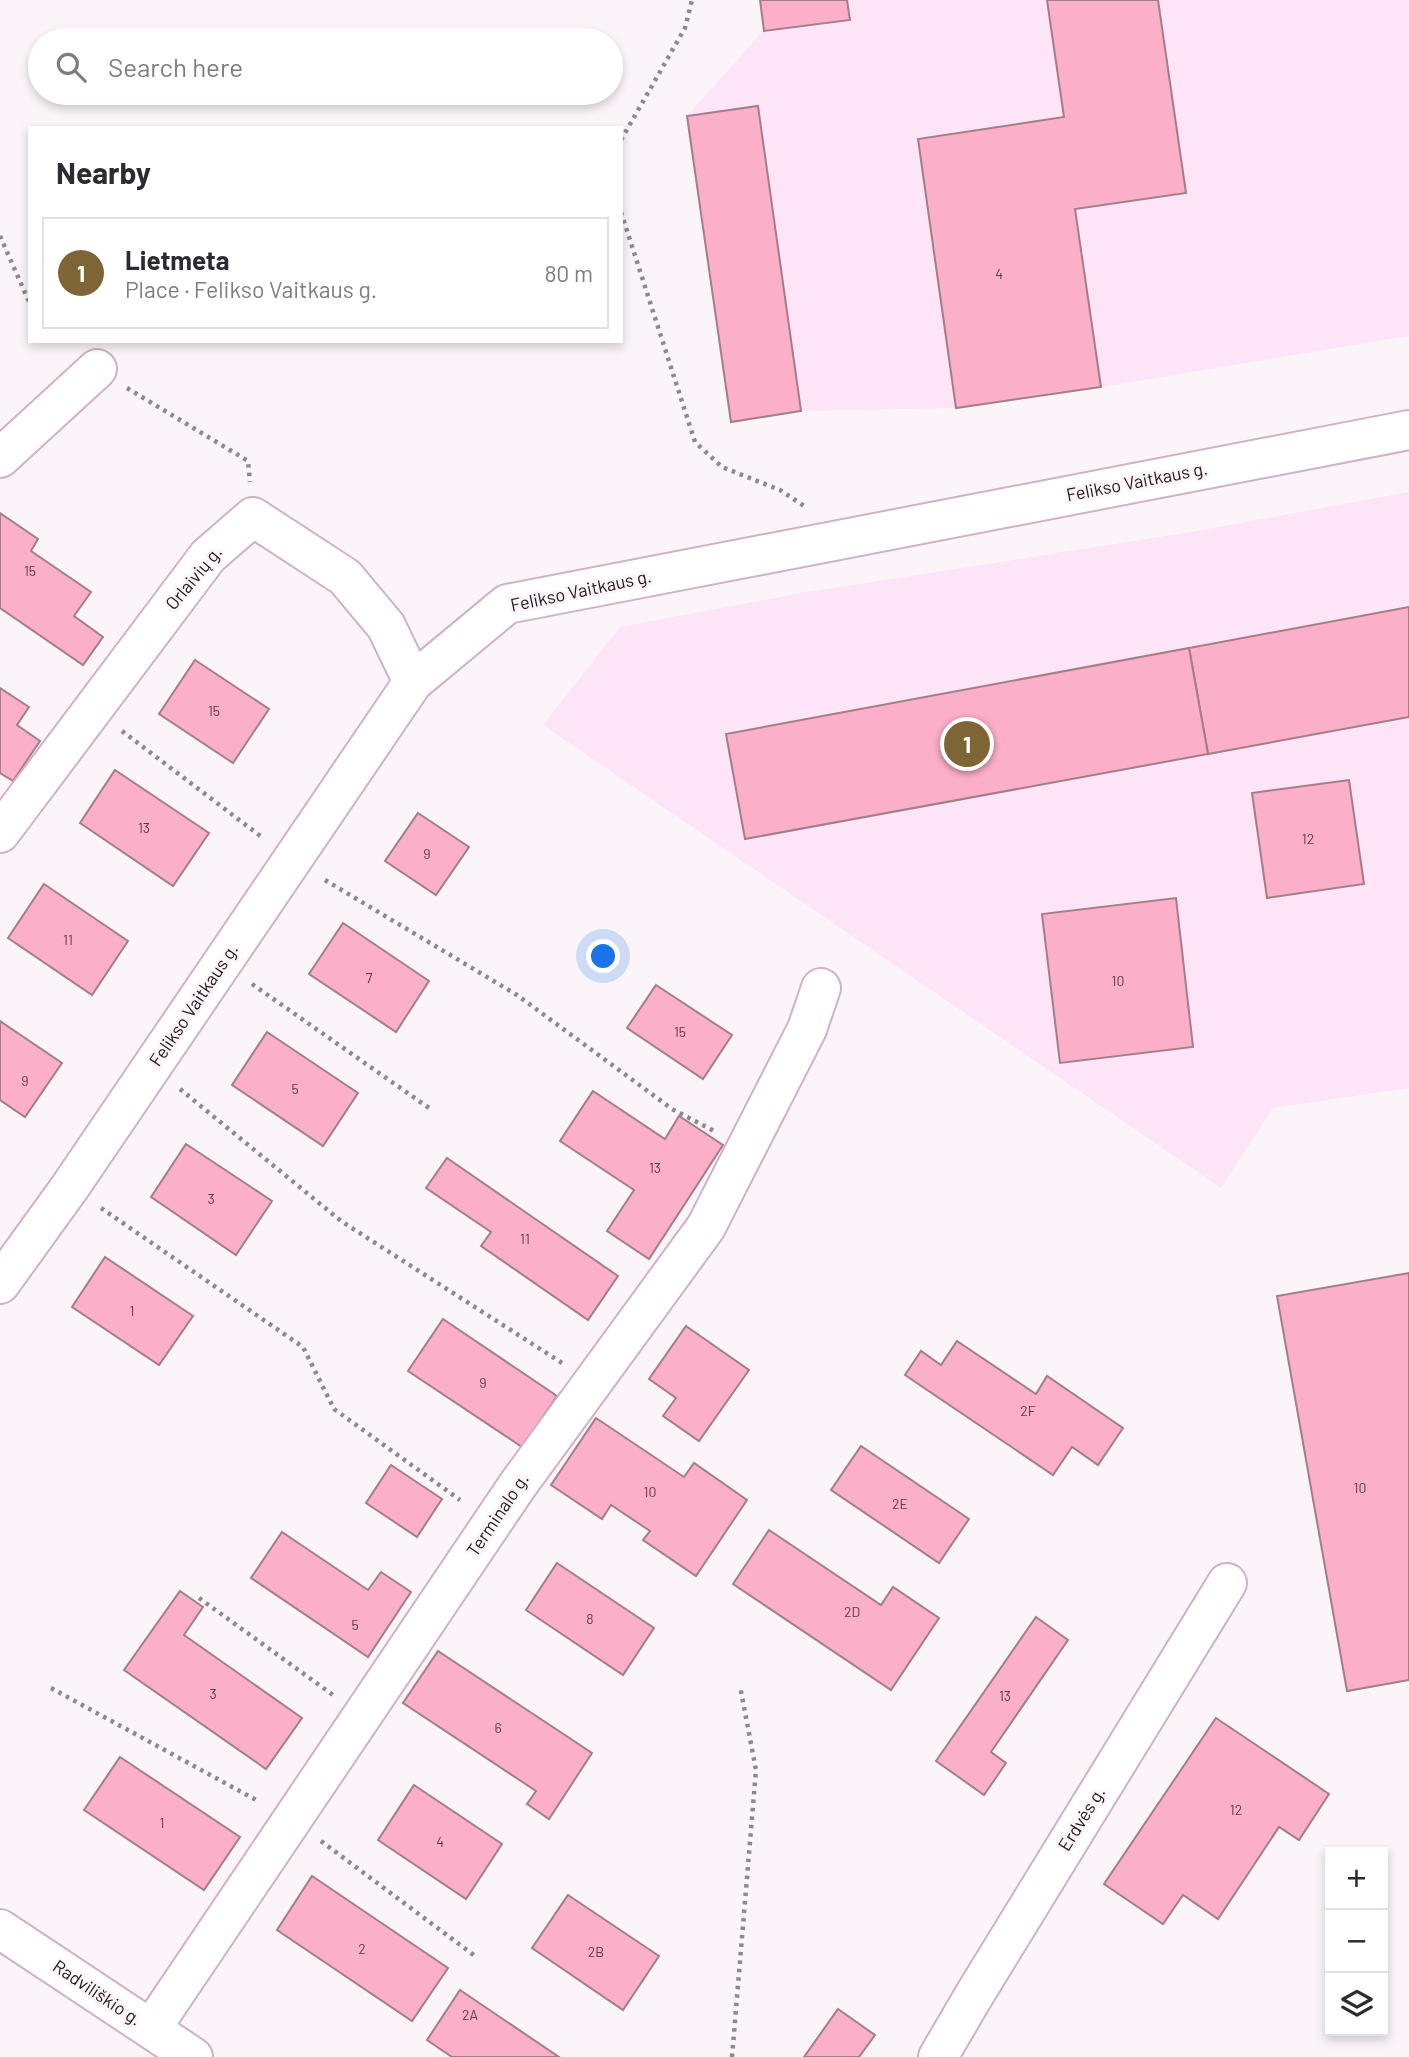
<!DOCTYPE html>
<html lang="en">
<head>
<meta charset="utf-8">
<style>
	body { margin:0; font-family:Barlow,sans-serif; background:#f2f2f3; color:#2b2b33 }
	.controls { position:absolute; right:21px; bottom:21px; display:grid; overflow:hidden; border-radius:0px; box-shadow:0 4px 10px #0003 }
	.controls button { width:63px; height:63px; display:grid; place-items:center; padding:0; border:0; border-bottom:2px solid #e1e1e2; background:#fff; color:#2b2b33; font:35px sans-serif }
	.you { position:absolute; left:604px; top:957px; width:24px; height:24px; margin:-18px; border:5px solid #fff; border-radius:50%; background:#1a73e8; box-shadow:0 0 0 10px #1a73e833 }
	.badge { display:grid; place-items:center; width:46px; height:46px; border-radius:50%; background:#7d6536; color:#fff; font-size:23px; font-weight:700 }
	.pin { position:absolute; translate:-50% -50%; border:4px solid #fff; box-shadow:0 2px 7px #0006 }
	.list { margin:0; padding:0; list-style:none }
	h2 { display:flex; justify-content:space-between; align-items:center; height:91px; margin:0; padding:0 28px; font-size:30px }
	h2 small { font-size:23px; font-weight:400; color:#7c7c81 }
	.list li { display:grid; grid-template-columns:46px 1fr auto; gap:21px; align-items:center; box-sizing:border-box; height:112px; margin:0 14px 14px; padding:0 14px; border:2px solid #e1e1e2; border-radius:0px }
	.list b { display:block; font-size:26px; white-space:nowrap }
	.list p { margin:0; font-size:23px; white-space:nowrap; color:#7c7c81 }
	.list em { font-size:23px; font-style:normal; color:#7c7c81 }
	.icon { flex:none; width:38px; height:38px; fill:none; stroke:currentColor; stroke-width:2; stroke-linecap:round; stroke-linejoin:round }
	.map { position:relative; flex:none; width:1409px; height:2057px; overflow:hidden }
	.search { position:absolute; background:#fff; box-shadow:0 4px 10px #0003; left:28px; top:28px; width:595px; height:77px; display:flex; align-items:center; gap:18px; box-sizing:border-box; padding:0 24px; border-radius:38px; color:#7c7c81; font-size:26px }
	.panel { position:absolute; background:#fff; box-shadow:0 4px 10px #0003; left:28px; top:126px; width:595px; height:217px; border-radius:0px }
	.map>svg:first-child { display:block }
</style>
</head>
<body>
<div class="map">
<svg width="1409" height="2057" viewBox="0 0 1409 2057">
	<rect width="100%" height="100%" fill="#fbf5f9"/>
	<g fill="#fde4f6">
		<polygon points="760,0 1409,0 1409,336 1101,387 956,408 801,411 731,422 687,116 763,31"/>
		<polygon points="1409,492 1409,1088 1273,1108 1221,1188 543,725 620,627 802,593 1191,532"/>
	</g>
	<g fill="#fcafc8" stroke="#a37e89" stroke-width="2">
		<polygon points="760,0 847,0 850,20 764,31"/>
		<polygon points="1047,0 1158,0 1186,193 1075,209 1101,387 956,408 918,139 1064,117"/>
		<polygon points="758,106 801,411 731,422 687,116"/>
		<polygon points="0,513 38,539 31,551 91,592 74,616 103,637 83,665 0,608"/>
		<polygon points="1409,607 1409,717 1208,754 1189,648"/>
		<polygon points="1189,648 1208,754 745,839 726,734"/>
		<polygon points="195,660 269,709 233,763 159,714"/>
		<polygon points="0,688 29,707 17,725 40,741 13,781 0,773"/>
		<polygon points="115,770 209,833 173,886 80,823"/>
		<polygon points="1349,780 1364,884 1267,898 1252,793"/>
		<polygon points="418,813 469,847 436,895 385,861"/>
		<polygon points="44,884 128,941 92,995 8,938"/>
		<polygon points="1176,898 1193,1047 1060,1063 1042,914"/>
		<polygon points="343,923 429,981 396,1032 309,974"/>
		<polygon points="656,985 732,1035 703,1079 627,1028"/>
		<polygon points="0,1021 62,1063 25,1117 0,1100"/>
		<polygon points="267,1032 358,1093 323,1146 232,1085"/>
		<polygon points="593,1091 665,1139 679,1116 723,1145 649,1259 607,1231 634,1190 560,1141"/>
		<polygon points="186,1144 272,1201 236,1255 151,1197"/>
		<polygon points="447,1158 618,1276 588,1320 481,1246 491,1232 426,1188"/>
		<polygon points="105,1257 193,1316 159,1365 72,1307"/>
		<polygon points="1409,1273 1409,1680 1347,1691 1277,1296"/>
		<polygon points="443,1319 557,1396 522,1447 408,1371"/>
		<polygon points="686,1326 749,1370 699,1441 663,1416 676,1398 649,1379"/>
		<polygon points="957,1341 1036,1394 1047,1376 1123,1428 1098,1465 1072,1447 1053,1475 905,1375 921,1351 941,1365"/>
		<polygon points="596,1418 684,1477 694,1463 747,1500 696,1576 643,1540 650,1531 611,1505 602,1519 551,1485"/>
		<polygon points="861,1446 969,1519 939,1563 831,1490"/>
		<polygon points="391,1465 442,1499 417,1537 366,1503"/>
		<polygon points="769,1530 881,1605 893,1587 939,1618 891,1690 733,1584"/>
		<polygon points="282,1532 368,1590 381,1572 411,1592 368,1657 251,1578"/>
		<polygon points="557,1563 654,1628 623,1675 526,1610"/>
		<polygon points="180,1591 203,1607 184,1635 302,1718 266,1769 124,1670"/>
		<polygon points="1036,1617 1068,1640 991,1752 1006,1763 984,1795 936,1761"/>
		<polygon points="438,1651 592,1753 549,1819 527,1804 536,1791 403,1703"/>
		<polygon points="1216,1718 1329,1794 1299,1840 1279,1827 1218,1919 1183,1895 1163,1924 1104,1884"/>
		<polygon points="120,1757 240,1837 204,1890 84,1810"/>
		<polygon points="414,1785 502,1844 466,1899 378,1840"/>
		<polygon points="312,1876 448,1968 412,2021 277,1930"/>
		<polygon points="568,1895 659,1956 623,2010 532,1948"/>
		<polygon points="460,1990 559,2057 452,2057 427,2040"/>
		<polygon points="838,2009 875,2035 859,2057 804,2057"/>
	</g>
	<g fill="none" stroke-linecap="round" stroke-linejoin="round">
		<defs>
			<g id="street">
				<polyline points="0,458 97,369"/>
				<polyline points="0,833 208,556 253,517 345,577 386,626 413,682"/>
				<polyline points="0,1284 70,1187 413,682 507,604 1409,430"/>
				<polyline points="0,1929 193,2057"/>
				<polyline points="151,2029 517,1486 706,1227 807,1029 821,988"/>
				<polyline points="938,2057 973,1997 1227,1583"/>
			</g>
		</defs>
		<use href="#street" stroke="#d1b1c8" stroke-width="42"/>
		<g stroke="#90878d" stroke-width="4.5" stroke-dasharray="3.5 5" stroke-linecap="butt">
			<polyline points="621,140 685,28 692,0"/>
			<polyline points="621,212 695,442 722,467 780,490 807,508"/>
			<polyline points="0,236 30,304"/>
			<polyline points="127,388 248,461 250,482"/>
			<polyline points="122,731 263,838"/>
			<polyline points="325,880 517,995 672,1109 714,1131"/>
			<polyline points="252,984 429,1108"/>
			<polyline points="180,1089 341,1221 562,1363"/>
			<polyline points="101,1208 303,1347 334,1409 460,1500"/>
			<polyline points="199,1598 333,1695"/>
			<polyline points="51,1688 258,1801"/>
			<polyline points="321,1841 475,1956"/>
			<polyline points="732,2057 756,1770 740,1686"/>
		</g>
		<use href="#street" stroke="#fff" stroke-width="38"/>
	</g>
	<g text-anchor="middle" stroke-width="6" stroke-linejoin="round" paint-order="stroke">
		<g font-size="14" fill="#583c48">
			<text x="999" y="279">4</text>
			<text x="30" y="576">15</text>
			<text x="214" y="716">15</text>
			<text x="144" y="833">13</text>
			<text x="1308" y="844">12</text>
			<text x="427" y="859">9</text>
			<text x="68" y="945">11</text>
			<text x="369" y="983">7</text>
			<text x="1118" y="986">10</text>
			<text x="680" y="1037">15</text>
			<text x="25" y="1086">9</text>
			<text x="295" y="1094">5</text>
			<text x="655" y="1173">13</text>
			<text x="211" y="1204">3</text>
			<text x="525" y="1244">11</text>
			<text x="132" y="1316">1</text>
			<text x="483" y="1388">9</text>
			<text x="1028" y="1416">2F</text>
			<text x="1360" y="1493">10</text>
			<text x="650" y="1497">10</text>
			<text x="900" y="1509">2E</text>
			<text x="852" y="1617">2D</text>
			<text x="590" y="1624">8</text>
			<text x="355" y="1630">5</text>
			<text x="213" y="1699">3</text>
			<text x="1005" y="1701">13</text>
			<text x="498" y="1733">6</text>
			<text x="1236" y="1815">12</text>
			<text x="162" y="1828">1</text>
			<text x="440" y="1847">4</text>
			<text x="362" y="1954">2</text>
			<text x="596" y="1957">2B</text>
			<text x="470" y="2020">2A</text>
		</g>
		<g font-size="18" fill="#22161e" stroke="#fbf5f9">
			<text transform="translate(1137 482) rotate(-11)" y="6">Felikso Vaitkaus g.</text>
			<text transform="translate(194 578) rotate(-50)" y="6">Orlaivių g.</text>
			<text transform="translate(581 591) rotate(-12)" y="6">Felikso Vaitkaus g.</text>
			<text transform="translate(194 1005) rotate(-56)" y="6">Felikso Vaitkaus g.</text>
			<text transform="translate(498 1515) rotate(-56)" y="6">Terminalo g.</text>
			<text transform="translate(1082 1819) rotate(-58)" y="6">Erdvės g.</text>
			<text transform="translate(97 1993) rotate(34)" y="6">Radviliškio g.</text>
		</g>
	</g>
</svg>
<div class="controls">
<button>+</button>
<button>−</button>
<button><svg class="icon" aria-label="layers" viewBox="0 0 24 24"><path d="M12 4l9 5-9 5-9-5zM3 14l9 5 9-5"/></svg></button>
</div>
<div class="you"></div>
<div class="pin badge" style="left:967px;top:744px">1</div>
<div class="search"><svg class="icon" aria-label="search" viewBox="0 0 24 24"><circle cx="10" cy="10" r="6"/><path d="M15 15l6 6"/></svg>Search here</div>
<section class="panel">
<h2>Nearby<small></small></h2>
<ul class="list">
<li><span class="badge">1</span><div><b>Lietmeta</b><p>Place · Felikso Vaitkaus g.</p></div><em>80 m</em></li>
</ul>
</section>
</div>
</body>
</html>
